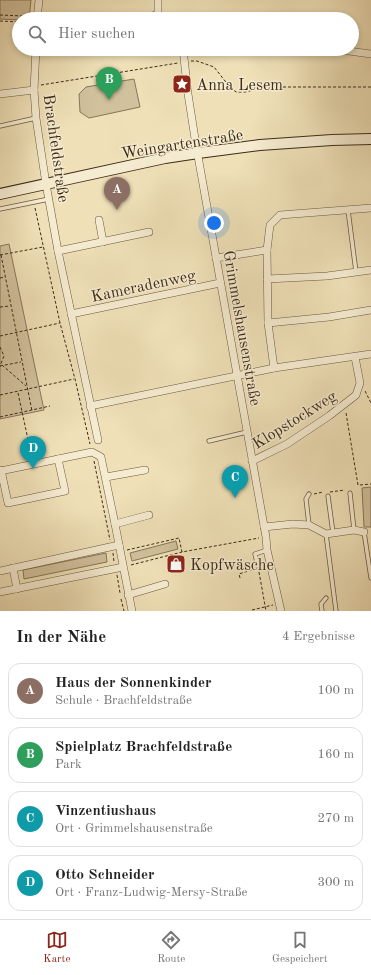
<!DOCTYPE html>
<html lang="de">
<head>
<meta charset="utf-8">
<style>
	body { margin:0; font-family:"Old Standard TT",serif; background:#f6f6f6; color:#222 }
	.you { position:absolute; left:214px; top:223px; width:14px; height:14px; margin:-10px; border:3px solid #fff; border-radius:50%; background:#1a73e8; box-shadow:0 0 0 6px #1a73e833 }
	.badge { display:grid; place-items:center; width:26px; height:26px; border-radius:50%; background:#8f2418; color:#fff; font-size:13px; font-weight:700 }
	.pin { position:absolute; translate:-50% -33px; filter:drop-shadow(0 1px 2px #0008) }
	.pin::after { content:''; position:absolute; top:21px; width:14px; height:12px; background:inherit; clip-path:polygon(0 0,100% 0,50% 100%) }
	.list { margin:0; padding:0; list-style:none }
	h2 { display:flex; justify-content:space-between; align-items:center; height:52px; margin:0; padding:0 16px; font-size:17px }
	h2 small { font-size:13px; font-weight:400; color:#767676 }
	.list li { display:grid; grid-template-columns:26px 1fr auto; gap:12px; align-items:center; box-sizing:border-box; height:56px; margin:0 8px 8px; padding:0 8px; border:1px solid #e0e0e0; border-radius:12px }
	.list b { display:block; font-size:15px; white-space:nowrap }
	.list p { margin:0; font-size:13px; white-space:nowrap; color:#767676 }
	.list em { font-size:13px; font-style:normal; color:#767676 }
	.icon { flex:none; width:22px; height:22px; fill:none; stroke:currentColor; stroke-width:2; stroke-linecap:round; stroke-linejoin:round }
	.map { position:relative; flex:none; width:371px; height:611px; overflow:hidden }
	.search { position:absolute; background:#fff; box-shadow:0 2px 6px #0003; left:12px; right:12px; top:12px; height:44px; display:flex; align-items:center; gap:10px; box-sizing:border-box; padding:0 14px; border-radius:22px; color:#767676; font-size:15px }
	.sheet { height:308px; background:#fff }
	nav { display:flex; justify-content:space-around; align-items:center; box-sizing:border-box; height:56px; border-top:1px solid #e0e0e0; background:#fff; font-size:11px; color:#767676 }
	nav a { display:grid; justify-items:center; gap:2px }
	nav .on { color:#8f2418 }
	.map>svg:first-child { display:block }
</style>
</head>
<body>
<div class="map">
<svg width="371" height="611" viewBox="0 0 371 611">
	<rect width="100%" height="100%" fill="#efe0b7"/>
	<filter id="stains"><feTurbulence type="fractalNoise" baseFrequency=".005" numOctaves="4"/><feColorMatrix values="0 0 0 0 .2 0 0 0 0 .09 0 0 0 0 .02 0 0 0 .5 -.17"/></filter>
	<radialGradient id="worn" r=".72"><stop offset=".6" stop-color="#630" stop-opacity="0"/><stop offset="1" stop-color="#630" stop-opacity=".3"/></radialGradient>
	<g fill="#d1c19c" stroke="#87765a">
		<polygon points="0,0 31,0 29,19 19,19 19,20 0,19"/>
		<polygon points="134,79 140,107 89,118 80,112 79,94 86,87"/>
		<polygon points="9,244 44,410 0,419 0,246"/>
		<polygon points="371,487 371,527 364,527 362,488"/>
		<polygon points="176,541 178,549 132,561 130,553"/>
		<polygon points="106,553 107,562 24,579 23,570"/>
	</g>
	<g fill="none" stroke-linecap="round" stroke-linejoin="round">
		<defs>
			<g id="lane">
				<polyline points="0,126 36,118"/>
				<polyline points="0,209 49,199"/>
				<polyline points="348,210 356,272"/>
				<polyline points="209,441 247,432"/>
				<polyline points="350,493 354,530"/>
				<polyline points="328,496 333,533"/>
				<polyline points="309,525 306,499 309,494"/>
				<polyline points="364,532 371,578"/>
				<polyline points="326,534 336,611"/>
				<polyline points="258,567 255,554 267,550"/>
				<polyline points="322,611 321,604 326,598"/>
			</g>
			<g id="street">
				<polyline points="37,19 39,0"/>
				<polyline points="155,19 155,15 158,15 158,0"/>
				<polyline points="36,49 34,90 36,118 46,184 58,251 98,440"/>
				<polyline points="183,49 188,94 196,145 266,537 267,550 281,611"/>
				<polyline points="334,49 371,54"/>
				<polyline points="0,94 34,90"/>
				<polyline points="99,220 103,242"/>
				<polyline points="58,251 149,232"/>
				<polyline points="216,258 267,250"/>
				<polyline points="267,279 327,276 371,270"/>
				<polyline points="71,314 220,283"/>
				<polyline points="268,323 329,317 371,310"/>
				<polyline points="274,368 268,323 267,250 270,225 280,215 371,208"/>
				<polyline points="90,406 274,368 371,354"/>
				<polyline points="252,461 287,444 329,416 356,395 360,383 355,357"/>
				<polyline points="1,470 8,503 65,491 58,459"/>
				<polyline points="0,471 92,452 101,457 115,524 132,611"/>
				<polyline points="106,477 145,470"/>
				<polyline points="115,524 149,515"/>
				<polyline points="264,527 293,524 309,525 326,534 354,530 364,532"/>
				<polyline points="13,568 17,589"/>
				<polyline points="0,571 119,545"/>
				<polyline points="0,592 123,567"/>
				<polyline points="128,595 165,584"/>
			</g>
			<polyline id="secondary" points="0,194 165,158 198,153 260,145 332,140 371,139"/>
		</defs>
		<use href="#lane" stroke="#6a5840" stroke-width="5"/>
		<use href="#street" stroke="#6a5840" stroke-width="8"/>
		<use href="#secondary" stroke="#3d2b18" stroke-width="12"/>
		<g stroke="#3d2b18" stroke-width="1" stroke-dasharray="3 2" stroke-linecap="butt">
			<polyline points="0,15 24,16"/>
			<polyline points="0,21 19,22"/>
			<polyline points="191,61 197,61 214,67 229,86 236,92 245,92 267,87 371,87"/>
			<polyline points="100,76 102,84"/>
			<polyline points="41,85 178,63"/>
			<polyline points="35,208 60,323 75,379 90,444"/>
			<polyline points="0,255 43,247"/>
			<polyline points="1,255 32,411"/>
			<polyline points="0,278 5,277"/>
			<polyline points="0,307 10,306"/>
			<polyline points="0,336 60,323"/>
			<polyline points="0,347 4,356 0,366"/>
			<polyline points="2,365 26,386"/>
			<polyline points="0,366 21,362"/>
			<polyline points="365,391 371,403"/>
			<polyline points="18,393 32,458"/>
			<polyline points="0,395 74,379"/>
			<polyline points="346,413 358,485"/>
			<polyline points="0,417 50,406"/>
			<polyline points="94,461 110,540"/>
			<polyline points="360,485 371,484"/>
			<polyline points="330,492 345,490"/>
			<polyline points="314,494 323,492"/>
			<polyline points="127,550 179,538 182,552 259,538"/>
			<polyline points="113,553 114,562"/>
			<polyline points="131,565 182,552"/>
			<polyline points="259,572 266,611"/>
			<polyline points="117,575 120,593"/>
			<polyline points="240,578 239,574 254,569"/>
			<polyline points="121,599 124,611"/>
			<polyline points="252,610 273,605"/>
		</g>
		<use href="#lane" stroke="#f5ebd0" stroke-width="3.5"/>
		<use href="#street" stroke="#f5ebd0" stroke-width="7"/>
		<use href="#secondary" stroke="#f5ebd0" stroke-width="10"/>
	</g>
	<defs>
		<symbol id="sight-square" viewBox="-11 -11 22 22"><rect x="-9" y="-9" width="18" height="18" rx="4" fill="#8f2418" stroke="#f5ebd0"/><path d="M0-6L1.8-2.2L6-1.7L2.9 1.2L3.7 5.4L0 3.3L-3.7 5.4L-2.9 1.2L-6-1.7L-1.8-2.2Z" fill="#fff"/></symbol>
		<symbol id="shop-square" viewBox="-11 -11 22 22"><rect x="-9" y="-9" width="18" height="18" rx="4" fill="#8f2418" stroke="#f5ebd0"/><path d="M-5-2.5h2.3a2.7 3.5 0 0 1 5.4 0H5L5.5 6h-11ZM-1.5-2.5h3a1.5 2.3 0 0 0-3 0Z" fill="#fff"/></symbol>
	</defs>
	<g fill-rule="evenodd">
		<use href="#sight-square" x="171" y="73" width="22" height="22"/>
		<use href="#shop-square" x="165" y="553" width="22" height="22"/>
	</g>
	<g text-anchor="middle" stroke-width="3" stroke-linejoin="round" paint-order="stroke">
		<g font-size="16" fill="#3d2b18" stroke="#f5ebd0" text-anchor="start">
			<text x="196" y="90">Anna Lesem</text>
			<text x="190" y="570">Kopfwäsche</text>
		</g>
		<g font-size="16" fill="#3d2b18" stroke="#f5ebd0">
			<text transform="translate(182 143) rotate(-9)" y="6">Weingartenstraße</text>
			<text transform="translate(57 148) rotate(82)" y="6">Brachfeldstraße</text>
			<text transform="translate(143 285) rotate(-12)" y="6">Kameradenweg</text>
			<text transform="translate(243 328) rotate(80)" y="6">Grimmelshausenstraße</text>
			<text transform="translate(294 419) rotate(-32)" y="6">Klopstockweg</text>
		</g>
	</g>
	<rect width="100%" height="100%" filter="url(#stains)"/>
	<rect width="100%" height="100%" fill="url(#worn)"/>
</svg>
<div class="you"></div>
<div class="pin badge" style="left:117px;top:210px;background:#8d6e63">A</div>
<div class="pin badge" style="left:109px;top:100px;background:#2e9e5b">B</div>
<div class="pin badge" style="left:235px;top:498px;background:#0f9aa8">C</div>
<div class="pin badge" style="left:33px;top:469px;background:#0f9aa8">D</div>
<div class="search"><svg class="icon" aria-label="search" viewBox="0 0 24 24"><circle cx="10" cy="10" r="6"/><path d="M15 15l6 6"/></svg>Hier suchen</div>
</div>
<section class="sheet">
<h2>In der Nähe<small>4 Ergebnisse</small></h2>
<ul class="list">
<li><span class="badge" style="background:#8d6e63">A</span><div><b>Haus der Sonnenkinder</b><p>Schule · Brachfeldstraße</p></div><em>100 m</em></li>
<li><span class="badge" style="background:#2e9e5b">B</span><div><b>Spielplatz Brachfeldstraße</b><p>Park</p></div><em>160 m</em></li>
<li><span class="badge" style="background:#0f9aa8">C</span><div><b>Vinzentiushaus</b><p>Ort · Grimmelshausenstraße</p></div><em>270 m</em></li>
<li><span class="badge" style="background:#0f9aa8">D</span><div><b>Otto Schneider</b><p>Ort · Franz-Ludwig-Mersy-Straße</p></div><em>300 m</em></li>
</ul>
</section>
<nav>
<a class="on"><svg class="icon" aria-label="map" viewBox="0 0 24 24"><path d="M3 6l6-2 6 2 6-2v14l-6 2-6-2-6 2zM9 4v14M15 6v14"/></svg>Karte</a>
<a><svg class="icon" aria-label="directions" viewBox="0 0 24 24"><path d="M12 3l9 9-9 9-9-9zM9 14v-3h6M13 9l2 2-2 2"/></svg>Route</a>
<a><svg class="icon" aria-label="saved" viewBox="0 0 24 24"><path d="M7 4h10v16l-5-4-5 4z"/></svg>Gespeichert</a>
</nav>
</body>
</html>
